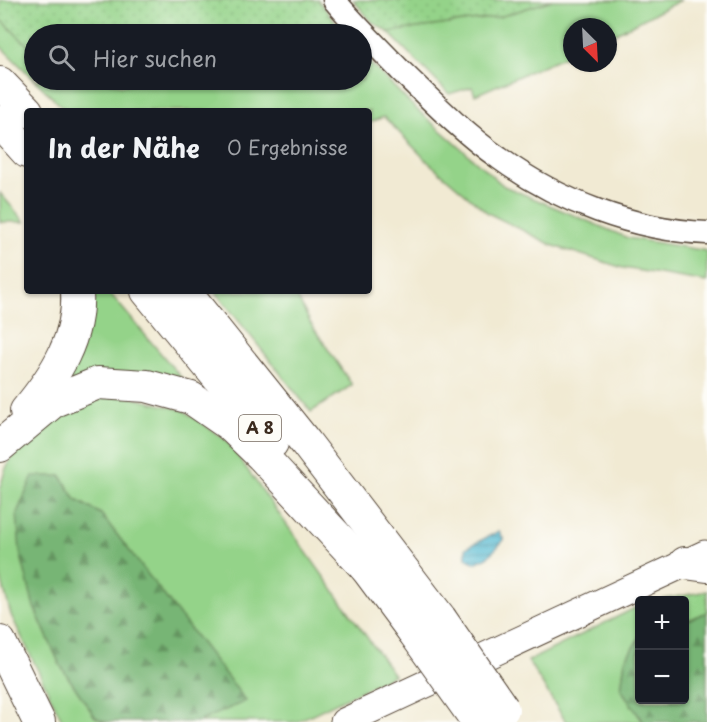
<!DOCTYPE html>
<html lang="de">
<head>
<meta charset="utf-8">
<style>
	body { margin:0; font-family:"Playpen Sans",sans-serif; background:#242831; color:#f1f3f6 }
	.controls { position:absolute; right:18px; bottom:18px; display:grid; overflow:hidden; border-radius:6px; box-shadow:0 2px 4px #0004 }
	.controls button { width:54px; height:54px; display:grid; place-items:center; padding:0; border:0; border-bottom:2px solid #363941; background:#171b24; color:#f1f3f6; font:30px sans-serif }
	.compass { position:absolute; left:563px; top:18px; width:54px; height:54px; border-radius:50%; background:#171b24; box-shadow:0 2px 4px #0004; rotate:156deg }
	.list { margin:0; padding:0; list-style:none }
	h2 { display:flex; justify-content:space-between; align-items:center; height:78px; margin:0; padding:0 24px; font-size:26px }
	h2 small { font-size:20px; font-weight:400; color:#9ea1a6 }
	.icon { flex:none; width:33px; height:33px; fill:none; stroke:currentColor; stroke-width:2; stroke-linecap:round; stroke-linejoin:round }
	.map { position:relative; flex:none; width:707px; height:722px; overflow:hidden }
	.search { position:absolute; background:#171b24; box-shadow:0 2px 4px #0004; left:24px; top:24px; width:348px; height:66px; display:flex; align-items:center; gap:15px; box-sizing:border-box; padding:0 21px; border-radius:33px; color:#9ea1a6; font-size:22px }
	.panel { position:absolute; background:#171b24; box-shadow:0 2px 4px #0004; left:24px; top:108px; width:348px; height:186px; border-radius:6px }
	.map>svg:first-child { display:block }
</style>
</head>
<body>
<div class="map">
<svg width="707" height="722" viewBox="0 0 707 722">
	<defs>
		<pattern id="forest-firs" width="22" height="20" patternUnits="userSpaceOnUse" patternTransform="scale(1.5)"><rect width="22" height="20" fill="#77b575"/><path d="M5 1l3.5 6h-7zM16 11l3.5 6h-7z" fill="#63935f"/></pattern>
		<pattern id="park-dots" width="8" height="8" patternUnits="userSpaceOnUse" patternTransform="scale(1.5)"><rect width="8" height="8" fill="#94d389"/><path d="M2 2h.1M6 6h.1" fill="none" stroke="#80b576" stroke-width="1.8" stroke-linecap="round"/></pattern>
		<pattern id="water-rules" width="6" height="5" patternUnits="userSpaceOnUse" patternTransform="scale(1.5)"><rect width="6" height="5" fill="#53bad2"/><path d="M0 2.5h6" fill="none" stroke="#4697aa"/></pattern>
	</defs>
	<rect width="100%" height="100%" fill="#fdfcf7"/>
	<filter id="ink" filterUnits="userSpaceOnUse"><feTurbulence type="fractalNoise" baseFrequency=".0167" numOctaves="2"/><feDisplacementMap in="SourceGraphic" scale="12" xChannelSelector="R" yChannelSelector="G"/><feConvolveMatrix kernelMatrix="1 2 1 2 8 2 1 2 1" color-interpolation-filters="sRGB"/></filter>
	<filter id="wash" filterUnits="userSpaceOnUse"><feTurbulence type="fractalNoise" baseFrequency=".008" numOctaves="4" result="noise"/><feDisplacementMap in="SourceGraphic" scale="24" xChannelSelector="R" yChannelSelector="G"/><feGaussianBlur stdDeviation="1.35" result="paint"/><feColorMatrix in="noise" values="0 0 0 0 0 0 0 0 0 0 0 0 0 0 0 0 0 1.4 0 .05"/><feComposite in="paint" operator="in"/></filter>
	<g filter="url(#wash)">
		<rect width="100%" height="100%" fill="#f1ead3"/>
		<g fill="#94d389" stroke="#687e54" stroke-width="1.5">
			<polygon points="552,0 681,0 608,37 608,27 572,27 572,53 475,95 472,87 449,94 388,32 499,17"/>
			<polygon points="0,19 34,51 34,80 102,80 121,85 197,80 362,80 362,55 413,106 504,186 628,238 707,251 707,282 623,268 554,246 488,213 428,162 384,117 369,123 369,111 66,111 0,46"/>
			<polygon points="0,193 25,222 0,222"/>
			<polygon points="88,291 108,291 185,382 62,385"/>
			<polygon points="215,291 294,291 311,324 352,385 311,412"/>
			<polygon points="94,396 125,396 183,410 227,441 394,675 296,722 198,722 245,701 101,514 76,500 61,476 34,607 60,665 95,717 106,722 63,722 11,615 0,575 0,488 5,470 13,455 63,410"/>
			<polygon points="707,591 707,612 685,621 684,600 660,600"/>
			<polygon points="639,606 639,638 625,660 621,689 643,722 566,722 528,661"/>
		</g>
		<g fill="url(#forest-firs)" stroke="#59704a" stroke-width="1.5">
			<polygon points="33,476 61,476 76,500 101,514 246,701 198,722 106,722 95,717 60,665 34,607 20,552 17,513"/>
			<polygon points="707,612 707,722 643,722 621,689 625,660 639,638 640,700 684,700 685,621"/>
		</g>
		<g fill="url(#park-dots)" stroke="#687e54" stroke-width="1.5">
			<polygon points="0,0 318,0 339,26 344,34 34,34 34,51 0,19"/>
			<polygon points="353,0 552,0 499,17 388,32 372,22"/>
		</g>
		<polygon fill="url(#water-rules)" stroke="#477278" stroke-width="1.5" points="499,531 504,540 488,557 475,563 466,558 466,548"/>
	</g>
	<g filter="url(#ink)">
		<g fill="none" stroke-linecap="round" stroke-linejoin="round">
			<defs>
				<path id="minor" d="M334,0C355,25 378,47 400,70C431,100 463,133 499,158C558,201 634,230 707,233"/>
				<polyline id="major" points="344,722 705,554"/>
				<g id="highway">
					<polyline points="0,83 27,111"/>
					<polyline points="0,122 27,152"/>
					<polyline points="147,291 272,443"/>
					<polyline points="184,291 306,443 440,618"/>
					<path d="M26,411C55,376 80,338 77,291"/>
					<polyline points="0,446 54,401 98,383 147,386 191,398 230,425 262,456 367,569"/>
					<polyline points="355,553 413,631"/>
					<polyline points="685,563 707,566"/>
					<polyline points="0,642 39,722"/>
				</g>
			</defs>
			<use href="#minor" stroke="#564739" stroke-width="25"/>
			<use href="#major" stroke="#564739" stroke-width="29"/>
			<use href="#highway" stroke="#564739" stroke-width="34"/>
			<use href="#minor" stroke="#fff" stroke-width="22"/>
			<use href="#major" stroke="#fff" stroke-width="27"/>
			<use href="#highway" stroke="#fff" stroke-width="32"/>
			<defs>
				<g id="highway-bridge">
					<polyline points="440,618 503,709"/>
					<polyline points="413,631 477,721"/>
				</g>
			</defs>
			<use href="#highway-bridge" stroke="#564739" stroke-width="34" stroke-linecap="butt"/>
			<use href="#highway-bridge" stroke="#fff" stroke-width="32"/>
		</g>
	</g>
	<g text-anchor="middle" stroke-width="4.5" stroke-linejoin="round" paint-order="stroke">
		<rect fill="#fdfcf7" stroke="#75695f" stroke-width="1.5" x="239" y="415" width="42" height="26" rx="4.5"/>
		<g font-size="16" font-weight="bold" fill="#3b2a1e">
			<text x="260" y="434">A 8</text>
		</g>
	</g>
</svg>
<div class="controls">
<button>+</button>
<button>−</button>
</div>
<svg class="compass" viewBox="-18 -18 36 36"><path d="M0-13l5 13h-10z" fill="#e53935"/><path d="M0 13l5-13h-10z" fill="#9ea1a6"/></svg>
<div class="search"><svg class="icon" aria-label="search" viewBox="0 0 24 24"><circle cx="10" cy="10" r="6"/><path d="M15 15l6 6"/></svg>Hier suchen</div>
<section class="panel">
<h2>In der Nähe<small>0 Ergebnisse</small></h2>
<ul class="list">
</ul>
</section>
</div>
</body>
</html>
